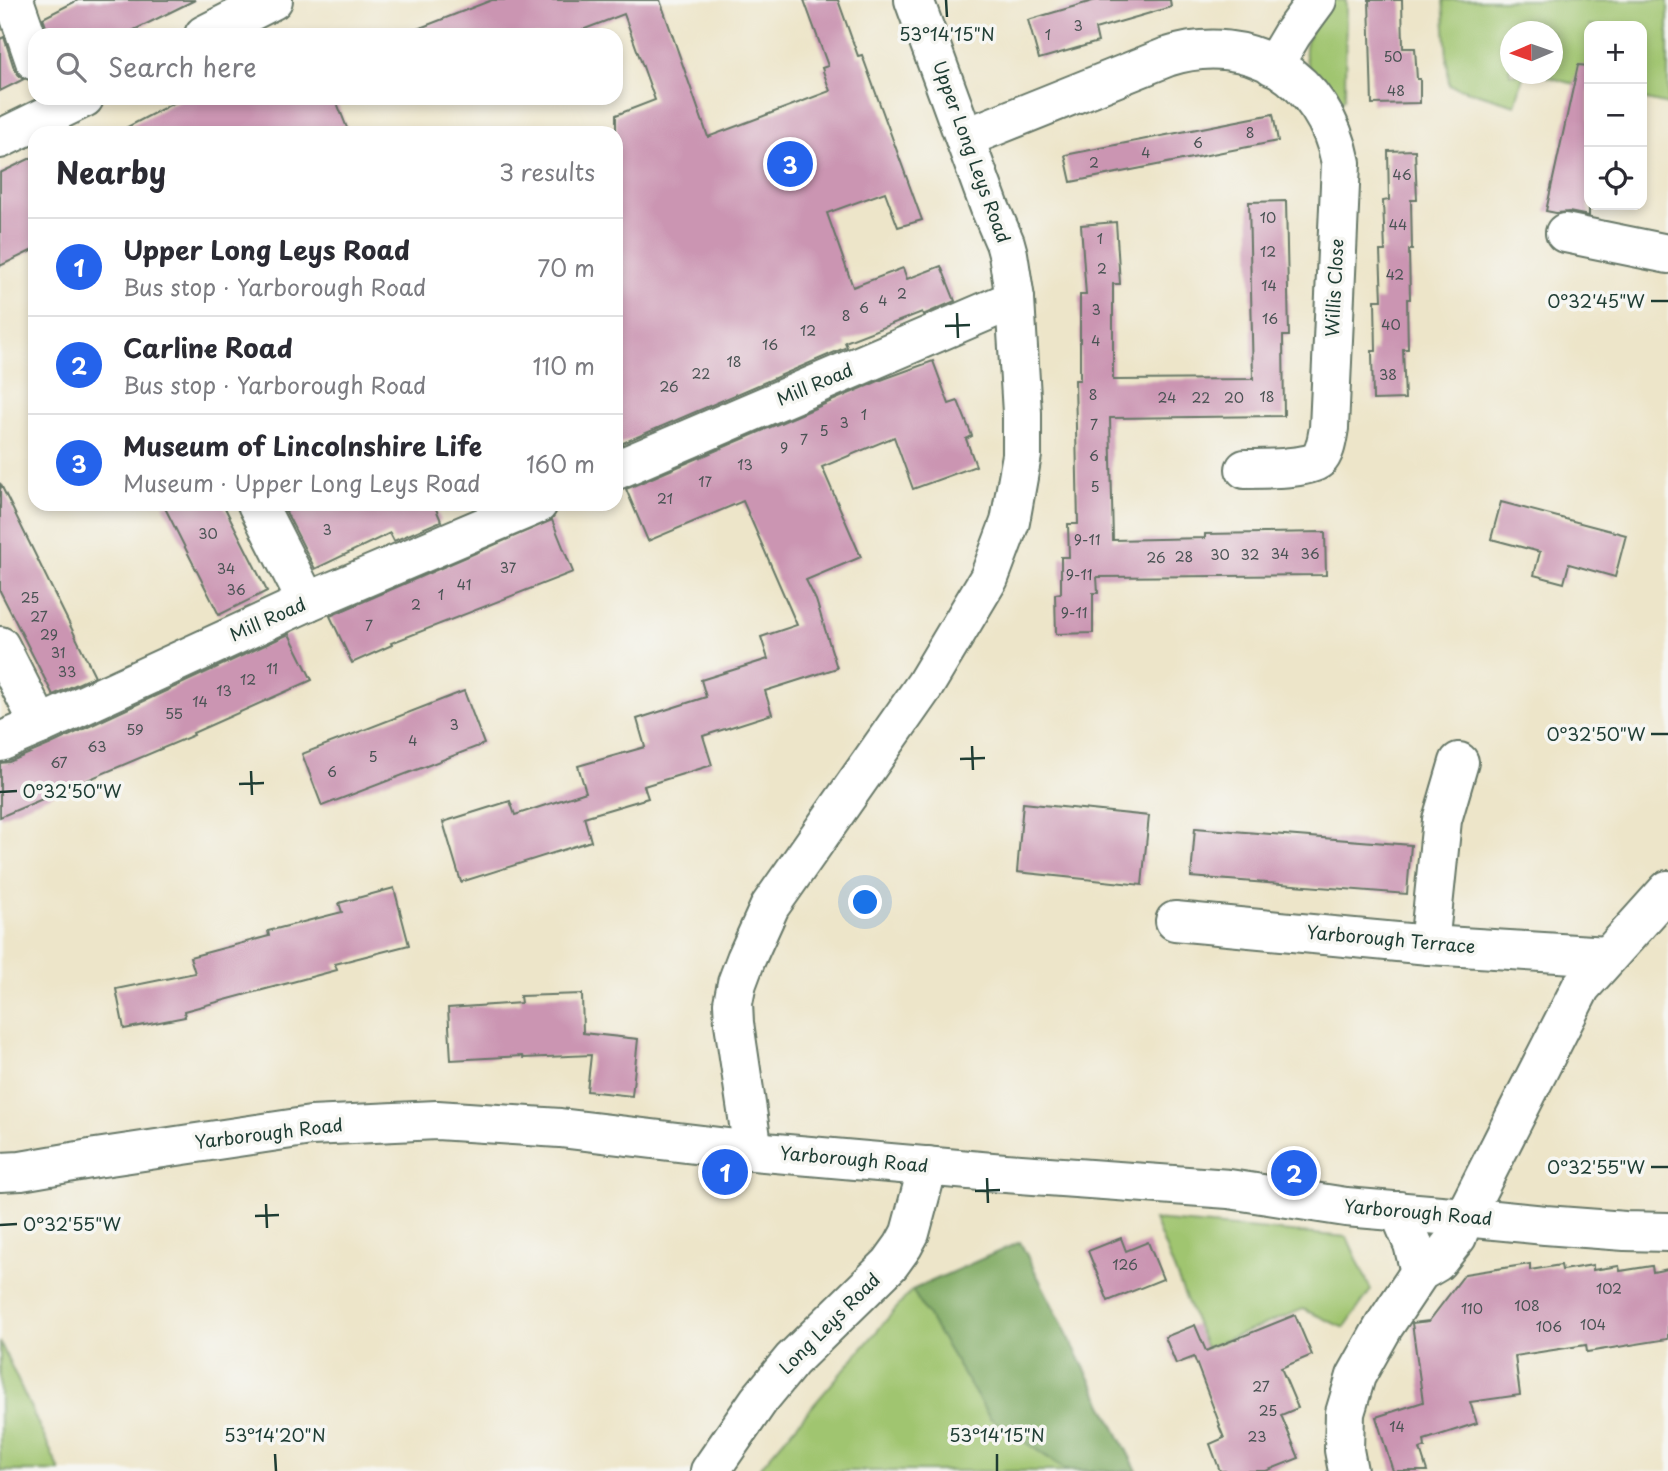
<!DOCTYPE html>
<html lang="en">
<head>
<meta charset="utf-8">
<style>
	body { margin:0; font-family:"Playpen Sans",sans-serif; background:#f2f2f3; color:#2b2b33 }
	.controls { position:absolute; right:21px; top:21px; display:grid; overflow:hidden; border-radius:14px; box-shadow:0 4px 10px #0003 }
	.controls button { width:63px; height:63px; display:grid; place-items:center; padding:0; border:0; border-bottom:2px solid #e1e1e2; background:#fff; color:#2b2b33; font:35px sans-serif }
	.compass { position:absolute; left:1500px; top:21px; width:63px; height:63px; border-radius:50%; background:#fff; box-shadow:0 4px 10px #0003; rotate:268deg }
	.you { position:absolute; left:866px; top:903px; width:24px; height:24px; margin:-18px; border:5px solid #fff; border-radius:50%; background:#1a73e8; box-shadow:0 0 0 10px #1a73e833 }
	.badge { display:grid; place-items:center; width:46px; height:46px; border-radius:50%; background:#2563eb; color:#fff; font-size:23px; font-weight:700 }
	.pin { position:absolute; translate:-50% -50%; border:4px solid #fff; box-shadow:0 2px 7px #0006 }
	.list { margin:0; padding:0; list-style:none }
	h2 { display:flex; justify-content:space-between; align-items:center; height:91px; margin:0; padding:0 28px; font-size:30px }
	h2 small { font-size:23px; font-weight:400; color:#7c7c81 }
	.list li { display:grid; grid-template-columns:46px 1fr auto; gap:21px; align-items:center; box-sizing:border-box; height:98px; padding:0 28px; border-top:2px solid #e1e1e2 }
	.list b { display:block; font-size:26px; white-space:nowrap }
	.list p { margin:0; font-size:23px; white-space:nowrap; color:#7c7c81 }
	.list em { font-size:23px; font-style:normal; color:#7c7c81 }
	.icon { flex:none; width:38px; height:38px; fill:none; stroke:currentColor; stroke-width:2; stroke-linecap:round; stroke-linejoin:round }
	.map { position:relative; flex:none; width:1668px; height:1471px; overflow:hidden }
	.search { position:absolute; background:#fff; box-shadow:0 4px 10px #0003; left:28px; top:28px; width:595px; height:77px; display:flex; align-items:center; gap:18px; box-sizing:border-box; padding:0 24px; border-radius:21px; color:#7c7c81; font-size:26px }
	.panel { position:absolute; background:#fff; box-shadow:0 4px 10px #0003; left:28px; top:126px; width:595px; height:385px; border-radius:21px }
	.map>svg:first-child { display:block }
</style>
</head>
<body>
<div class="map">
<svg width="1668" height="1471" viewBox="0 0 1668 1471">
	<rect width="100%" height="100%" fill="#f6f6f2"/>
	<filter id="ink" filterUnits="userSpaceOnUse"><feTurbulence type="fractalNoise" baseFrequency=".0143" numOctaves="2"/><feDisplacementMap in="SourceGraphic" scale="14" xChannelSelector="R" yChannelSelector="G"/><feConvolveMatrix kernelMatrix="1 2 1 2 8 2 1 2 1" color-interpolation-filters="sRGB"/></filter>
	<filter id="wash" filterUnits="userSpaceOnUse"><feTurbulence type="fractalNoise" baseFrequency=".00686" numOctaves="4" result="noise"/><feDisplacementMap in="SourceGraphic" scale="28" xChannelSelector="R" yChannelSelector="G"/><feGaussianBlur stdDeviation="1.57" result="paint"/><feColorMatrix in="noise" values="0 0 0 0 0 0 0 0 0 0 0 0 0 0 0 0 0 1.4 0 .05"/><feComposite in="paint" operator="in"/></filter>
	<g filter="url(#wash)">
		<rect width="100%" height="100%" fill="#ede5c9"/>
		<g fill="#a0c56f" stroke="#608152" stroke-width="2">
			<path d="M1326,0H1346L1345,97L1342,101L1337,102C1329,92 1319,83 1312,72C1295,49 1316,21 1326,0Z"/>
			<polygon points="1443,0 1668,0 1668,105 1642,99 1642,26 1589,26 1589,87 1562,81 1541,74 1552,74 1552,32 1510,32 1510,74 1524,74 1515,105 1449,85"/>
			<polygon points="1154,1220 1347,1237 1371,1290 1344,1328 1303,1309 1206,1348"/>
			<polygon points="1020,1242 1137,1471 757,1471 912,1290"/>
			<polygon points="0,1342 60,1471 0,1471"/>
		</g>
		<polygon fill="#80aa62" stroke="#50744b" stroke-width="2" points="1020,1242 1137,1471 1066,1470 990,1418 912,1290"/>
		<g id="blocks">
			<g fill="#cb95b2">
				<polygon points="78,0 195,0 124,35 49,35 43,18"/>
				<polygon points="492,0 660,0 708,137 830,91 822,68 828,66 804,0 838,0 858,56 862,55 922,220 898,227 885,192 827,213 853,287 903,268 907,279 941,266 955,301 923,315 922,312 845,342 847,347 616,446 616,115 655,100 624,14 569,35 407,35 407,33"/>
				<polygon points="1096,0 1170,0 1171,7 1095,29 1098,42 1039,59 1028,20"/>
				<polygon points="1369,0 1402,0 1403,48 1415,48 1417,79 1420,79 1420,103 1372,104"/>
				<polygon points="4,37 14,68 20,77 24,79 0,91 0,39"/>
				<polygon points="1578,65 1589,66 1589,216 1569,212 1556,213 1546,211"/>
				<polygon points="183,98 335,98 349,133 116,133"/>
				<polygon points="1273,114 1278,141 1071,182 1065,155"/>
				<polygon points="1415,150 1417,200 1411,200 1412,250 1409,250 1410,299 1407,299 1408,349 1403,349 1405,399 1373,400 1372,351 1376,351 1375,300 1382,300 1380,251 1385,251 1383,201 1389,200 1388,151"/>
				<polygon points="35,156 35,249 0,266 0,173"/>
				<polygon points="1286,201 1289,336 1283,336 1284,416 1110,418 1113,540 1205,538 1205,534 1325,532 1326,575 1097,577 1098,593 1093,593 1093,633 1056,634 1055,594 1061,593 1061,557 1069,557 1068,524 1078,524 1075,380 1080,380 1080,295 1086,295 1081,225 1116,222 1120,284 1113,284 1113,380 1253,379 1249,202"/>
				<polygon points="933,361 949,404 958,401 972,436 966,439 976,466 913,489 894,437 822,467 861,557 806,580 816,600 837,668 765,691 772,714 703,736 712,765 644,786 648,798 584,817 591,841 461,882 443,822 510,801 515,815 586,792 578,766 645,747 637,719 706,697 701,680 768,659 761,637 797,625 743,501 648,541 626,489 881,380"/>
				<polygon points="0,483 95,676 53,695 0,591"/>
				<polygon points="1501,502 1626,535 1615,577 1569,564 1564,583 1534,575 1540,552 1491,539"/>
				<polygon points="163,504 223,504 267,591 219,615"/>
				<polygon points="282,504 434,504 441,521 394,541 390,533 315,569"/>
				<polygon points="552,520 573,572 391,643 392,645 352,663 330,616"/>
				<polygon points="289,634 312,680 193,733 194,735 0,817 0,763 9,762 49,745"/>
				<polygon points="464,691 484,744 322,806 302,754"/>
				<polygon points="1023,803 1149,816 1142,885 1017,872"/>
				<polygon points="1195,828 1411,845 1407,894 1191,877"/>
				<polygon points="394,888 409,945 335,964 337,970 184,1011 185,1017 124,1029 116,989 195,973 190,957 269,936 268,931 342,912 339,903"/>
				<polygon points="582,994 583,1033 638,1039 632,1096 587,1091 591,1055 523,1058 522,1056 451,1060 448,1008 521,1003 520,996"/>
				<polygon points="1121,1238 1126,1251 1148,1242 1163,1279 1108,1301 1088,1251"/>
				<polygon points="1530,1264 1530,1270 1561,1265 1562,1270 1593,1265 1593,1270 1619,1266 1620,1271 1652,1266 1653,1272 1668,1269 1668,1339 1587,1352 1586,1345 1515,1356 1520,1395 1470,1402 1477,1423 1424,1440 1425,1447 1420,1449 1427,1471 1393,1471 1376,1417 1423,1402 1412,1323 1429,1321 1465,1274"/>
				<polygon points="1295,1315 1312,1355 1281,1368 1298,1408 1281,1415 1299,1458 1266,1471 1220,1471 1210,1444 1224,1438 1219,1426 1220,1425 1194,1357 1176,1364 1165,1337 1195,1325 1206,1351"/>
			</g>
		</g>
	</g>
	<g filter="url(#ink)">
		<use href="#blocks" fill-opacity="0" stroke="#677868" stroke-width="2"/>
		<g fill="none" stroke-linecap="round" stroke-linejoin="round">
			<defs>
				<g id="minor">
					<polyline points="14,0 35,61"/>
					<polyline points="204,35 273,0"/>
					<polyline points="1273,66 1292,34 1317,0"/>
					<path d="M965,138L1167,57C1250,30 1325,79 1341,163L1329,428C1327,438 1326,452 1318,460C1308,469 1259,469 1245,469"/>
					<polyline points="0,139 84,98"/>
					<polyline points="1565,233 1668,254"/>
					<polyline points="616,470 1015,299"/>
					<polyline points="257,504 307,602"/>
					<polyline points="0,646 40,725"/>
					<polyline points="0,742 40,725 307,602 538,504"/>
					<polyline points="1175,921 1429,945 1608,956"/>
					<polyline points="1429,945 1442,820 1459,762"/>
					<polyline points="753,1151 734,1023 733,1003 737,983 746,959 770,906 925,685 989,578 1010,522 1022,455 1022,413 1015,299 1008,254 1005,243 990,208 914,0"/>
					<polyline points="1399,1211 1413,1244 1420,1272"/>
					<polyline points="710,1471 759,1400 792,1360 890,1264 903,1246 910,1233 928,1166"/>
					<polyline points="1348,1471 1344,1450 1345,1413 1356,1376 1384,1326 1420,1272 1437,1262 1457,1237 1464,1217 1581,987 1668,890"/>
				</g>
				<polyline id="major" points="0,1172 21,1171 96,1158 311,1126 437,1120 560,1128 753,1151 992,1172 1229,1189 1346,1207 1464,1217 1545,1225 1625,1231 1668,1232"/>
			</defs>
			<use href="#minor" stroke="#677868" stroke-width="42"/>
			<use href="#major" stroke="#677868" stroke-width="42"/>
			<use href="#minor" stroke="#fff" stroke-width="38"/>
			<use href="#major" stroke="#fff" stroke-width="38"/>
		</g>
	</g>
	<path fill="none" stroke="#1f3d34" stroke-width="2.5" d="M946,0L947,17M1651,301H1668M957,313L958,338M945,326L970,325M1651,734H1668M972,746L973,770M960,759L985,758M251,771L252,795M239,784L264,783M0,792L17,791M1651,1167H1668M987,1178L988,1203M975,1191L1000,1190M266,1204L267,1228M255,1216L279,1215M0,1225L17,1224M275,1454L276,1471M997,1454V1471"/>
	<g text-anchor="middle" stroke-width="7" stroke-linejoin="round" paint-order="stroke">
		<g font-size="14" fill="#4a5354">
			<text x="1078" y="31">3</text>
			<text x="1048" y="40">1</text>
			<text x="1393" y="62">50</text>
			<text x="1396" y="96">48</text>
			<text x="1250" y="138">8</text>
			<text x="1198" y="148">6</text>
			<text x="1146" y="158">4</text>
			<text x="1094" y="168">2</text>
			<text x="1402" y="180">46</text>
			<text x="1268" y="223">10</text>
			<text x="1398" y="230">44</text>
			<text x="1100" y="244">1</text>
			<text x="1268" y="257">12</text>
			<text x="1102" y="274">2</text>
			<text x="1395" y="280">42</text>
			<text x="1269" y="291">14</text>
			<text x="902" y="299">2</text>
			<text x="883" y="306">4</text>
			<text x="864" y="313">6</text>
			<text x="1096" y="315">3</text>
			<text x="846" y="321">8</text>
			<text x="1270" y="324">16</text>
			<text x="1391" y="330">40</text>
			<text x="808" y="336">12</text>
			<text x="1096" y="346">4</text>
			<text x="770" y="350">16</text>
			<text x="734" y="367">18</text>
			<text x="701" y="379">22</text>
			<text x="1388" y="380">38</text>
			<text x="669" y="392">26</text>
			<text x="1093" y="400">8</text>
			<text x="1267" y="402">18</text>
			<text x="1167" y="403">24</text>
			<text x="1201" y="403">22</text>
			<text x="1234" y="403">20</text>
			<text x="864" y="420">1</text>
			<text x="844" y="428">3</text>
			<text x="1094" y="430">7</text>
			<text x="824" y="436">5</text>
			<text x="804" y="445">7</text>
			<text x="784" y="453">9</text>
			<text x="1094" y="461">6</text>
			<text x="745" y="470">13</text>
			<text x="705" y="487">17</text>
			<text x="1095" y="492">5</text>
			<text x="665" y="504">21</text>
			<text x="327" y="535">3</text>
			<text x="208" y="539">30</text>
			<text x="1087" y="545">9-11</text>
			<text x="1280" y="559">34</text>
			<text x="1310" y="559">36</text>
			<text x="1220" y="560">30</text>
			<text x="1250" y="560">32</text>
			<text x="1184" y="562">28</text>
			<text x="1156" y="563">26</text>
			<text x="508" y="573">37</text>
			<text x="226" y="574">34</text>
			<text x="1079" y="580">9-11</text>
			<text x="464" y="590">41</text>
			<text x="236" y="595">36</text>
			<text x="441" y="600">1</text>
			<text x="30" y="603">25</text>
			<text x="416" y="610">2</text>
			<text x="1074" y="618">9-11</text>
			<text x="39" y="622">27</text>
			<text x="369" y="631">7</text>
			<text x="49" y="640">29</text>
			<text x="58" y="658">31</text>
			<text x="272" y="674">11</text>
			<text x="67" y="677">33</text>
			<text x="248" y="685">12</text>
			<text x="224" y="696">13</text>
			<text x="200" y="707">14</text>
			<text x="174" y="719">55</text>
			<text x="454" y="730">3</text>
			<text x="135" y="735">59</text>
			<text x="413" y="746">4</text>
			<text x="97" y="752">63</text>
			<text x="373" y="762">5</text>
			<text x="59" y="768">67</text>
			<text x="332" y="777">6</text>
			<text x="1125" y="1270">126</text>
			<text x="1609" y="1294">102</text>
			<text x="1527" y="1311">108</text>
			<text x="1472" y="1314">110</text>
			<text x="1593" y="1330">104</text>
			<text x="1549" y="1332">106</text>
			<text x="1261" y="1392">27</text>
			<text x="1268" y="1416">25</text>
			<text x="1397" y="1432">14</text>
			<text x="1257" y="1442">23</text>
		</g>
		<g font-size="18" fill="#1f3d34" stroke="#f6f6f2">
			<text transform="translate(971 152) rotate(70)" y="6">Upper Long Leys Road</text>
			<text transform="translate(1335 288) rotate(-87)" y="6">Willis Close</text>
			<text transform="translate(815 385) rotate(-23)" y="6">Mill Road</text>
			<text transform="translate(268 620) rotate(-24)" y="6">Mill Road</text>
			<text transform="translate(1391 940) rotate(5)" y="6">Yarborough Terrace</text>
			<text transform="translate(269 1134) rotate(-7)" y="6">Yarborough Road</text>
			<text transform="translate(854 1160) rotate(5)" y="6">Yarborough Road</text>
			<text transform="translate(1418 1213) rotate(5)" y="6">Yarborough Road</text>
			<text transform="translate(830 1324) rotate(-45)" y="6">Long Leys Road</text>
		</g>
	</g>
	<g font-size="18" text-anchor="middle" fill="#1f3d34" stroke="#f6f6f2" stroke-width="7" stroke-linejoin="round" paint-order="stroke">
		<text x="947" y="41">53°14'15"N</text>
		<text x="1596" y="308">0°32'45"W</text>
		<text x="1596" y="741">0°32'50"W</text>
		<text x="72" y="798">0°32'50"W</text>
		<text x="1596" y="1174">0°32'55"W</text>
		<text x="72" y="1231">0°32'55"W</text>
		<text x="275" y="1442">53°14'20"N</text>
		<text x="997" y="1442">53°14'15"N</text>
	</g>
</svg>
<div class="controls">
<button>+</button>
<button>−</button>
<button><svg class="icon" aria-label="locate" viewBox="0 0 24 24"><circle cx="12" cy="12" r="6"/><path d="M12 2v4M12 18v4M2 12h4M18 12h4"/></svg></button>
</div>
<svg class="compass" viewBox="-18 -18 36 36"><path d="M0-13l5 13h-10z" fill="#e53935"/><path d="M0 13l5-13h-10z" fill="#7c7c81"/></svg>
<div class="you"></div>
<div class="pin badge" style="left:725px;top:1172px">1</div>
<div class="pin badge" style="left:1294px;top:1173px">2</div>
<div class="pin badge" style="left:790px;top:164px">3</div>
<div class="search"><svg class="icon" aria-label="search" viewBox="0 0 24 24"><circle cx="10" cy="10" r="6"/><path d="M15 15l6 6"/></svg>Search here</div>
<section class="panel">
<h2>Nearby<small>3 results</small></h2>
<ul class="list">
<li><span class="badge">1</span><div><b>Upper Long Leys Road</b><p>Bus stop · Yarborough Road</p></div><em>70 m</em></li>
<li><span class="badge">2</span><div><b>Carline Road</b><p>Bus stop · Yarborough Road</p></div><em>110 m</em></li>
<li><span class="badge">3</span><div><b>Museum of Lincolnshire Life</b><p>Museum · Upper Long Leys Road</p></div><em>160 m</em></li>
</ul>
</section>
</div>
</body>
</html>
